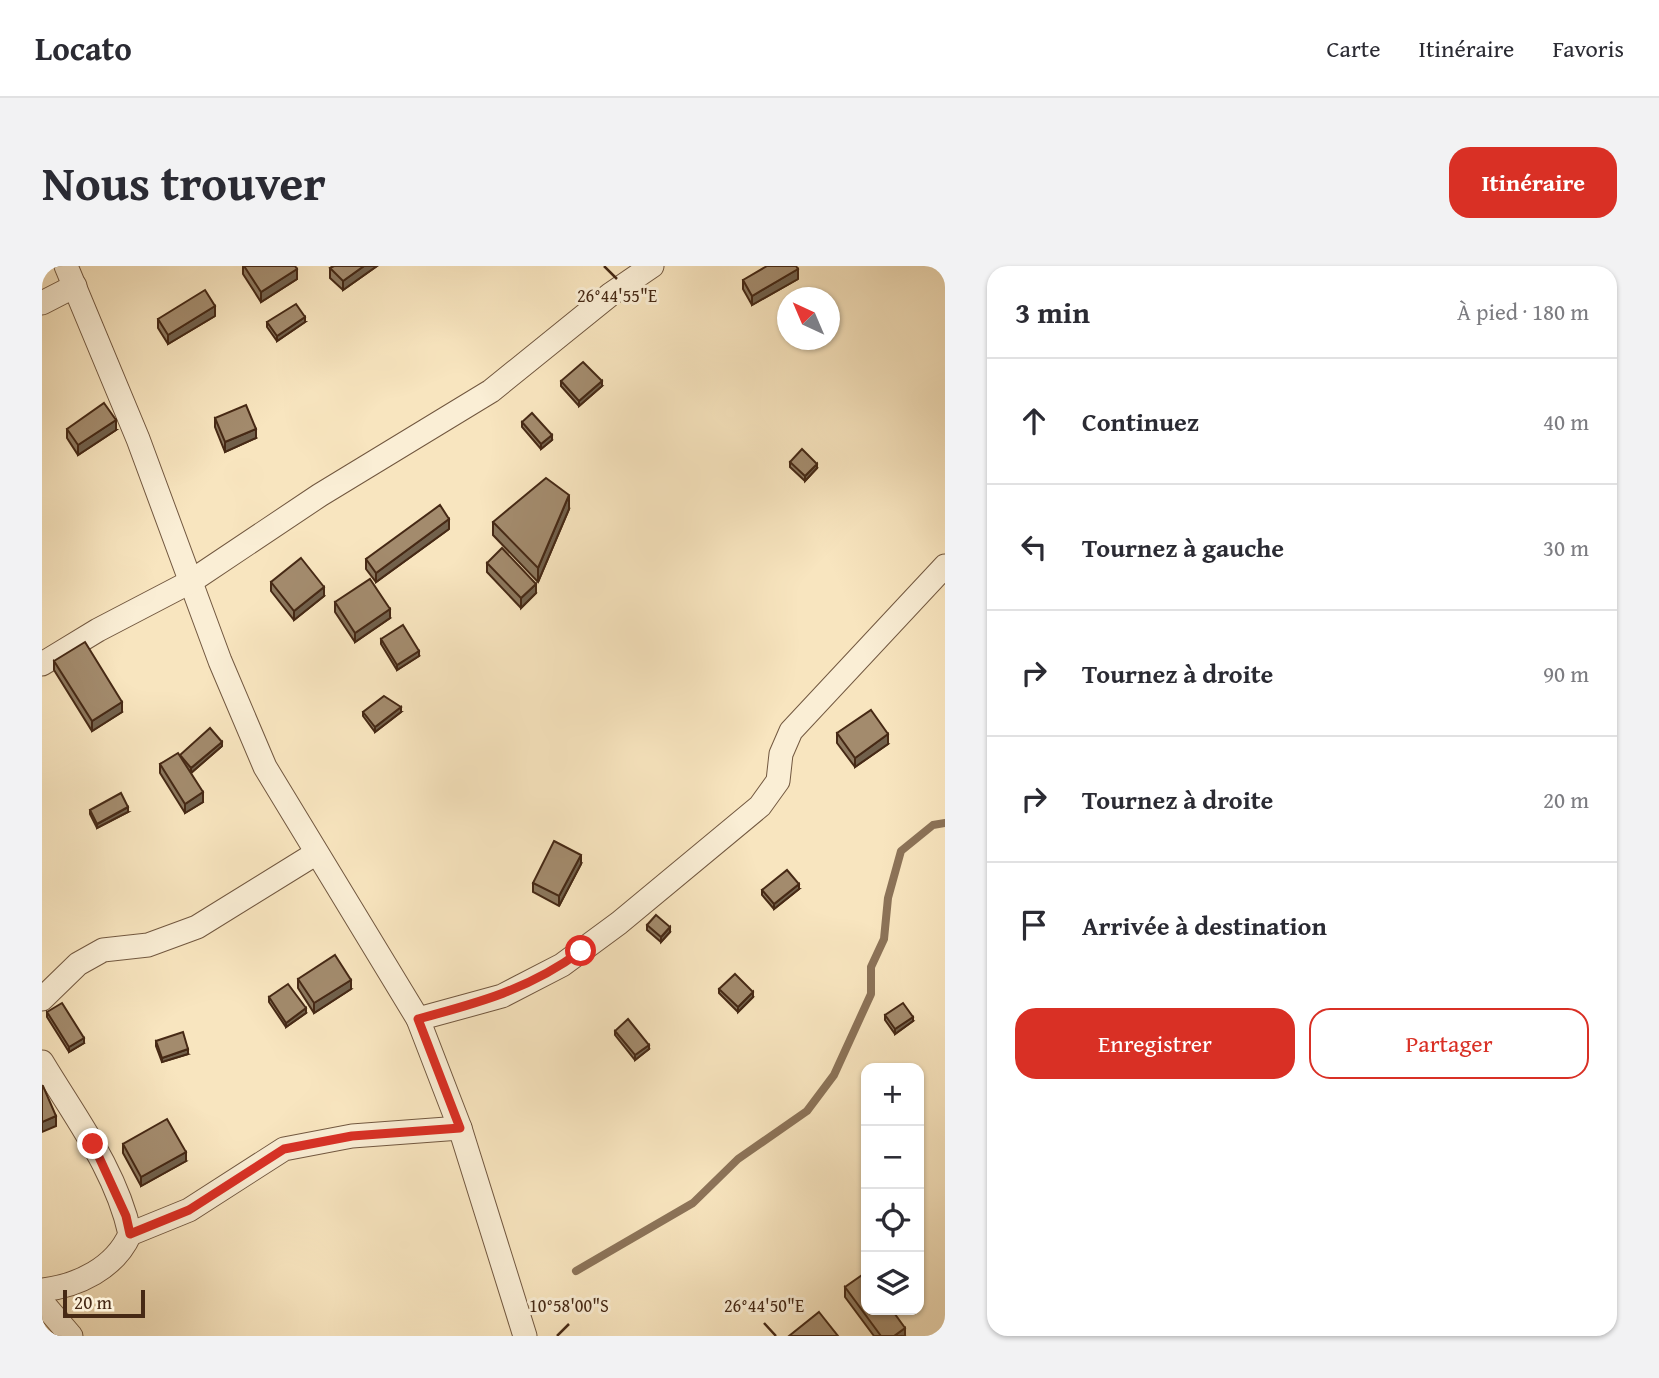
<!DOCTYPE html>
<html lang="fr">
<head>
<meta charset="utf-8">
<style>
	body { margin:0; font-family:"Gentium Book Plus",serif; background:#f2f2f3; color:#2b2b33 }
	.controls { position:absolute; right:21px; bottom:21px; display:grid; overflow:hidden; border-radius:14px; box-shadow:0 2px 5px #0004 }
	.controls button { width:63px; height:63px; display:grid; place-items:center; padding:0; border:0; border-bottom:2px solid #e1e1e2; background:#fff; color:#2b2b33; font:35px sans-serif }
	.compass { position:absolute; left:735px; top:21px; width:63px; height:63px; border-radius:50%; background:#fff; box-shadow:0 2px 5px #0004; rotate:316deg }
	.scale { position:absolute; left:21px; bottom:18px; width:82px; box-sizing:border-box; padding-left:7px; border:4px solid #462915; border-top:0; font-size:19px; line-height:24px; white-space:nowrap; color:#462915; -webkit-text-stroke:5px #faeed5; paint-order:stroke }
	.stop { position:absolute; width:21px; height:21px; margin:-16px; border:5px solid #d93025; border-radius:50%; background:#fff }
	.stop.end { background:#d93025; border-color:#fff; box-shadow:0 2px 7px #0008 }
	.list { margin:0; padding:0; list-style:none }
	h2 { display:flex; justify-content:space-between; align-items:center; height:91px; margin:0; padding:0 28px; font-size:30px }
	h2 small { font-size:23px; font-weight:400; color:#7c7c81 }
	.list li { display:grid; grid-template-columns:46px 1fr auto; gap:21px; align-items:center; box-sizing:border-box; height:126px; padding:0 28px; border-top:2px solid #e1e1e2 }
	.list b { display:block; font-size:26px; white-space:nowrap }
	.list em { font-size:23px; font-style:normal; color:#7c7c81 }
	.actions { display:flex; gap:14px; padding:21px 28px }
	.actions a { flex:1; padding:16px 0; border:2px solid #d93025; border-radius:21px; text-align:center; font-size:24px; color:#d93025 }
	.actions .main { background:#d93025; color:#fff }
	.icon { flex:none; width:38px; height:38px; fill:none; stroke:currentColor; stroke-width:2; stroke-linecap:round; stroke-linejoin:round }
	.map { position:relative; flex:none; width:903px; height:1070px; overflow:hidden; border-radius:21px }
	header { display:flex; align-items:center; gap:42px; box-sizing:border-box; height:98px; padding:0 35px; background:#fff; border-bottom:2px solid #e1e1e2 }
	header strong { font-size:33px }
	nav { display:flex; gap:38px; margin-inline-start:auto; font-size:24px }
	.intro { display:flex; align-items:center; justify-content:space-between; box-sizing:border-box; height:168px; padding:0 42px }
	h1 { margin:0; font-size:49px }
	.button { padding:18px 32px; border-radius:21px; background:#d93025; color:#fff; font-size:24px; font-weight:700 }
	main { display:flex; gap:42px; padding:0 42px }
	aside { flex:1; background:#fff; border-radius:21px; box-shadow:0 2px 5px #0004 }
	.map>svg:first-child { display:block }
</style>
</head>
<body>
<header>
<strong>Locato</strong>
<nav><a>Carte</a><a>Itinéraire</a><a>Favoris</a></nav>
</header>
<div class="intro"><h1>Nous trouver</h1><a class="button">Itinéraire</a></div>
<main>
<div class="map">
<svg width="903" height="1070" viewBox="0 0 903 1070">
	<rect width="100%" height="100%" fill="#f8e5bf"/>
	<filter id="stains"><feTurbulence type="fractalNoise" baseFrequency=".00286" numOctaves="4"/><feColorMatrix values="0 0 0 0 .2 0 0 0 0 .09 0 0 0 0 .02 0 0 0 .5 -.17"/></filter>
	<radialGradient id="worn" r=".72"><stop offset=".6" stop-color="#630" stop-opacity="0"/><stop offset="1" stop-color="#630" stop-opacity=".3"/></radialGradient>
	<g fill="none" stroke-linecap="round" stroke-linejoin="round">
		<polyline stroke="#8c7358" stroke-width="8" points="534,1005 651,937 696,893 765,845 792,809 829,728 829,701 842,673 846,632 859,585 891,559 903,557"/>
		<defs>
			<g id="street">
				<polyline points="24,0 96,173 178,395 223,501 376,753 418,862 483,1070"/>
				<polyline points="0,37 33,20"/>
				<polyline points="0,398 56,364 148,316 278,229 449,125 569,28 610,0"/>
				<polyline points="0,733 36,698 61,684 106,679 155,661 273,588"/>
				<polyline points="376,753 460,730 520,699 577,657 718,540 736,515 739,488 749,465 903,300"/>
				<path d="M0,796C33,851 74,904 88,968C73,1002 36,1020 0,1024"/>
				<polyline points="88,968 147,944 242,883 310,870 418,862"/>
				<polyline points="0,1036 29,1070"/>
			</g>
		</defs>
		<use href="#street" stroke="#725840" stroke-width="25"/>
		<use href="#street" stroke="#faeed5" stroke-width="23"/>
	</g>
	<g fill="#8c785e" stroke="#462915" stroke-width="2">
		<polygon points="201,0 253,0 255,13 219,36 201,8"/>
		<polygon points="292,0 335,0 301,24 288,12 288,2"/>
		<polygon points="756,13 710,39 701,23 701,14"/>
		<polygon points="173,50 126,78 116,62 116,53"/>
		<polygon points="225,56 263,56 235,75 225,61"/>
		<polygon points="519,115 560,120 537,140 519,120"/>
		<polygon points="173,152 214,172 183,186 173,161"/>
		<polygon points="480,156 510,174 499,183 480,161"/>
		<polygon points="25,163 74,164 36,189 25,172"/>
		<polygon points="748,196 775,202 763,215 748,201"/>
		<polygon points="527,243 496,316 451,269 451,256"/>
		<polygon points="407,263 334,316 324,303 324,293"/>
		<polygon points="445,297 494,327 479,342 445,306"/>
		<polygon points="229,316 282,330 252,354 229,325"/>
		<polygon points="293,336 348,352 313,376 293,346"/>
		<polygon points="339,373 377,390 355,404 339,378"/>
		<polygon points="12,395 80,446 50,465 12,404"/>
		<polygon points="321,446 359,446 333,466 321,450"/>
		<polygon points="795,467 846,478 813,501 795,477"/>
		<polygon points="180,480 149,507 147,504 161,536 143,547 118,507 118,498 138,490"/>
		<polygon points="48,544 86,546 55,562 48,548"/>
		<polygon points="539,598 517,640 491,626 491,617"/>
		<polygon points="757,623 732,643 720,629 720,624"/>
		<polygon points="605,659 628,666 619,676 605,664"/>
		<polygon points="256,713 309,723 272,747 256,722"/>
		<polygon points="677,723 711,731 696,746 677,727"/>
		<polygon points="227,731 264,747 244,761 227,736"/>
		<polygon points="5,746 42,777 27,786 5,751"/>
		<polygon points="843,749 871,755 853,768 843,754"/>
		<polygon points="573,765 607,783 593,794 573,769"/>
		<polygon points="114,775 146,788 120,796 114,780"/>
		<polygon points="81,878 144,895 99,920 81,887"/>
		<polygon points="803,1021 863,1070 832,1070 803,1031"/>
	</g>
	<g fill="#72614c" stroke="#462915" stroke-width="2">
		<polygon points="322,0 335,0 301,24 301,15"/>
		<polygon points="255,3 255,13 219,36 219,26"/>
		<polygon points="756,3 756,13 710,39 710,30"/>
		<polygon points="173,40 173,50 126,78 126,69"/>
		<polygon points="263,51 263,56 235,75 235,70"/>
		<polygon points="560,115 560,120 537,140 537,135"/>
		<polygon points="74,154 74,164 36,189 36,179"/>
		<polygon points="214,163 214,172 183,186 183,176"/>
		<polygon points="510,169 510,174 499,183 499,178"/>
		<polygon points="775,198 775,202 763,215 763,210"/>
		<polygon points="527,229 527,243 496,316 496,302"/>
		<polygon points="407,253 407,263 334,316 334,307"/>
		<polygon points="494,318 494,327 479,342 479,332"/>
		<polygon points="282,321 282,330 252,354 252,345"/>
		<polygon points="348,343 348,352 313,376 313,367"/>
		<polygon points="377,385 377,390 355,404 355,399"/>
		<polygon points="80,436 80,446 50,465 50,455"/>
		<polygon points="359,441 359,446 333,466 333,461"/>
		<polygon points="846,468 846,478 813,501 813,492"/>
		<polygon points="180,476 180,480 149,507 149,502"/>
		<polygon points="161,526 161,536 143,547 143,538"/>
		<polygon points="86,541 86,546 55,562 55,558"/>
		<polygon points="539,589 539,598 517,640 517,630"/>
		<polygon points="757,618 757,623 732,643 732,638"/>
		<polygon points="628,661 628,666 619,676 619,671"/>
		<polygon points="309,714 309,723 272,747 272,737"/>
		<polygon points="711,726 711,731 696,746 696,741"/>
		<polygon points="264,742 264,747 244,761 244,757"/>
		<polygon points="871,751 871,755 853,768 853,763"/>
		<polygon points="42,772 42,777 27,786 27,781"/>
		<polygon points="607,779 607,783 593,794 593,789"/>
		<polygon points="146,783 146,788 120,796 120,792"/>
		<polygon points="14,850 14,860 0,866 0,856"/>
		<polygon points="144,886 144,895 99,920 99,911"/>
		<polygon points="863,1062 863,1070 852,1070"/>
	</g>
	<g fill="#a38b6d" stroke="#462915" stroke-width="2">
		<polygon points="202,0 253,0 255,3 219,26"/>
		<polygon points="292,0 322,0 301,15 288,2"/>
		<polygon points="725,0 754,0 756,3 710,30 701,14"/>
		<polygon points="163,24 173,40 126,69 116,53"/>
		<polygon points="254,38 263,51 235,70 225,56"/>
		<polygon points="541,96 560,115 537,135 519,115"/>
		<polygon points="62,137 74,154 36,179 25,163"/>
		<polygon points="204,139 214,163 183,176 173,152"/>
		<polygon points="490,147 510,169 499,178 480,156"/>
		<polygon points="760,183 775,198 763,210 748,196"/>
		<polygon points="504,212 527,229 496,302 451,256"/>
		<polygon points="398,239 407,253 334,307 324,293"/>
		<polygon points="460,282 494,318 479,332 445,297"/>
		<polygon points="259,292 282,321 252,345 229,316"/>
		<polygon points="328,313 348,343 313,367 293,336"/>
		<polygon points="361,359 377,385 355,399 339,373"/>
		<polygon points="43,376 80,436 50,455 12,395"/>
		<polygon points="342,430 359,441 333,461 321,446"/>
		<polygon points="829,444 846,468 813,492 795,467"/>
		<polygon points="168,462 180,476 149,502 138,489"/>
		<polygon points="136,487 161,526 143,538 118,498"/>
		<polygon points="79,527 86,541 55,558 48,544"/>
		<polygon points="512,575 539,589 517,630 491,617"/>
		<polygon points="745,604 757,618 732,638 720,624"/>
		<polygon points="614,649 628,661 619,671 605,659"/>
		<polygon points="293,689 309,714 272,737 256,713"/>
		<polygon points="693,708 711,726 696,741 677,723"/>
		<polygon points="246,718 264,742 244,757 227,731"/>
		<polygon points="20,737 42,772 27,781 5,746"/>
		<polygon points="861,737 871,751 853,763 843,749"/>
		<polygon points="586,753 607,779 593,789 573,765"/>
		<polygon points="141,766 146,783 120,792 114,775"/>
		<polygon points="0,820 1,820 14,850 0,856"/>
		<polygon points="125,853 144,886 99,911 81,878"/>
		<polygon points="823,1007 824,1009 824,1044 850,1044 863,1062 852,1070 839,1070 803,1021"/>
		<polygon points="777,1046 796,1070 747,1070"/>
	</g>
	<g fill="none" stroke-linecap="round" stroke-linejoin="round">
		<path stroke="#d93025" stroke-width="9" d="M51,878L84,950L88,968L147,944L242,883L310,870L418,862L376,753C436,737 488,723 539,685"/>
	</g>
	<path fill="none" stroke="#462915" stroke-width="2.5" d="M562,0L575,13M722,1057L734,1070M515,1070L527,1058"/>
	<g font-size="18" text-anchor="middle" fill="#462915" stroke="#faeed5" stroke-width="6" stroke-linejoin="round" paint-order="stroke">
		<text x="575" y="36">26°44'55"E</text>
		<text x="722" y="1046">26°44'50"E</text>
		<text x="527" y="1046">10°58'00"S</text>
	</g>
	<rect width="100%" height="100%" filter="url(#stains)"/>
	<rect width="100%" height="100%" fill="url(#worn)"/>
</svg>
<div class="controls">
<button>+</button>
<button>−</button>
<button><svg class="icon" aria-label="locate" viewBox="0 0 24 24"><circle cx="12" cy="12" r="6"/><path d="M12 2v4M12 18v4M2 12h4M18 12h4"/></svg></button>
<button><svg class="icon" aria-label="layers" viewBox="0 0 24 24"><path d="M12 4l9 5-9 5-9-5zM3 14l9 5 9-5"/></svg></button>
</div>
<svg class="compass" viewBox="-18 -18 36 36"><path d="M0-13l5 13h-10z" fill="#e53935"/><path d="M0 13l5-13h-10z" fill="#7c7c81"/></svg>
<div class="scale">20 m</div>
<div class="stop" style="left:539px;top:685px"></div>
<div class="stop end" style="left:51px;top:878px"></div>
</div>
<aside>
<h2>3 min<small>À pied · 180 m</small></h2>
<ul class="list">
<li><svg class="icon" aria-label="ahead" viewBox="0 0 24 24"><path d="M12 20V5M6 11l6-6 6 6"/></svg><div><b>Continuez</b></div><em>40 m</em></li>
<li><svg class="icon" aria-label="left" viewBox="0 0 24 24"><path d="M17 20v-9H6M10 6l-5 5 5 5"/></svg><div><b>Tournez à gauche</b></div><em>30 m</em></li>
<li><svg class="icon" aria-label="right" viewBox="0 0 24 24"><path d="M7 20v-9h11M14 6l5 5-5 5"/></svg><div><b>Tournez à droite</b></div><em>90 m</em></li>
<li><svg class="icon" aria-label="right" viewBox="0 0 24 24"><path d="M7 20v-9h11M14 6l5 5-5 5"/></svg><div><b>Tournez à droite</b></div><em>20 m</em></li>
<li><svg class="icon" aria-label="arrive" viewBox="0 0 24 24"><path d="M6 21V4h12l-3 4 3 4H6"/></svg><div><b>Arrivée à destination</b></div></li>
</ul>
<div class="actions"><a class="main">Enregistrer</a><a>Partager</a></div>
</aside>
</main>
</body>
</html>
